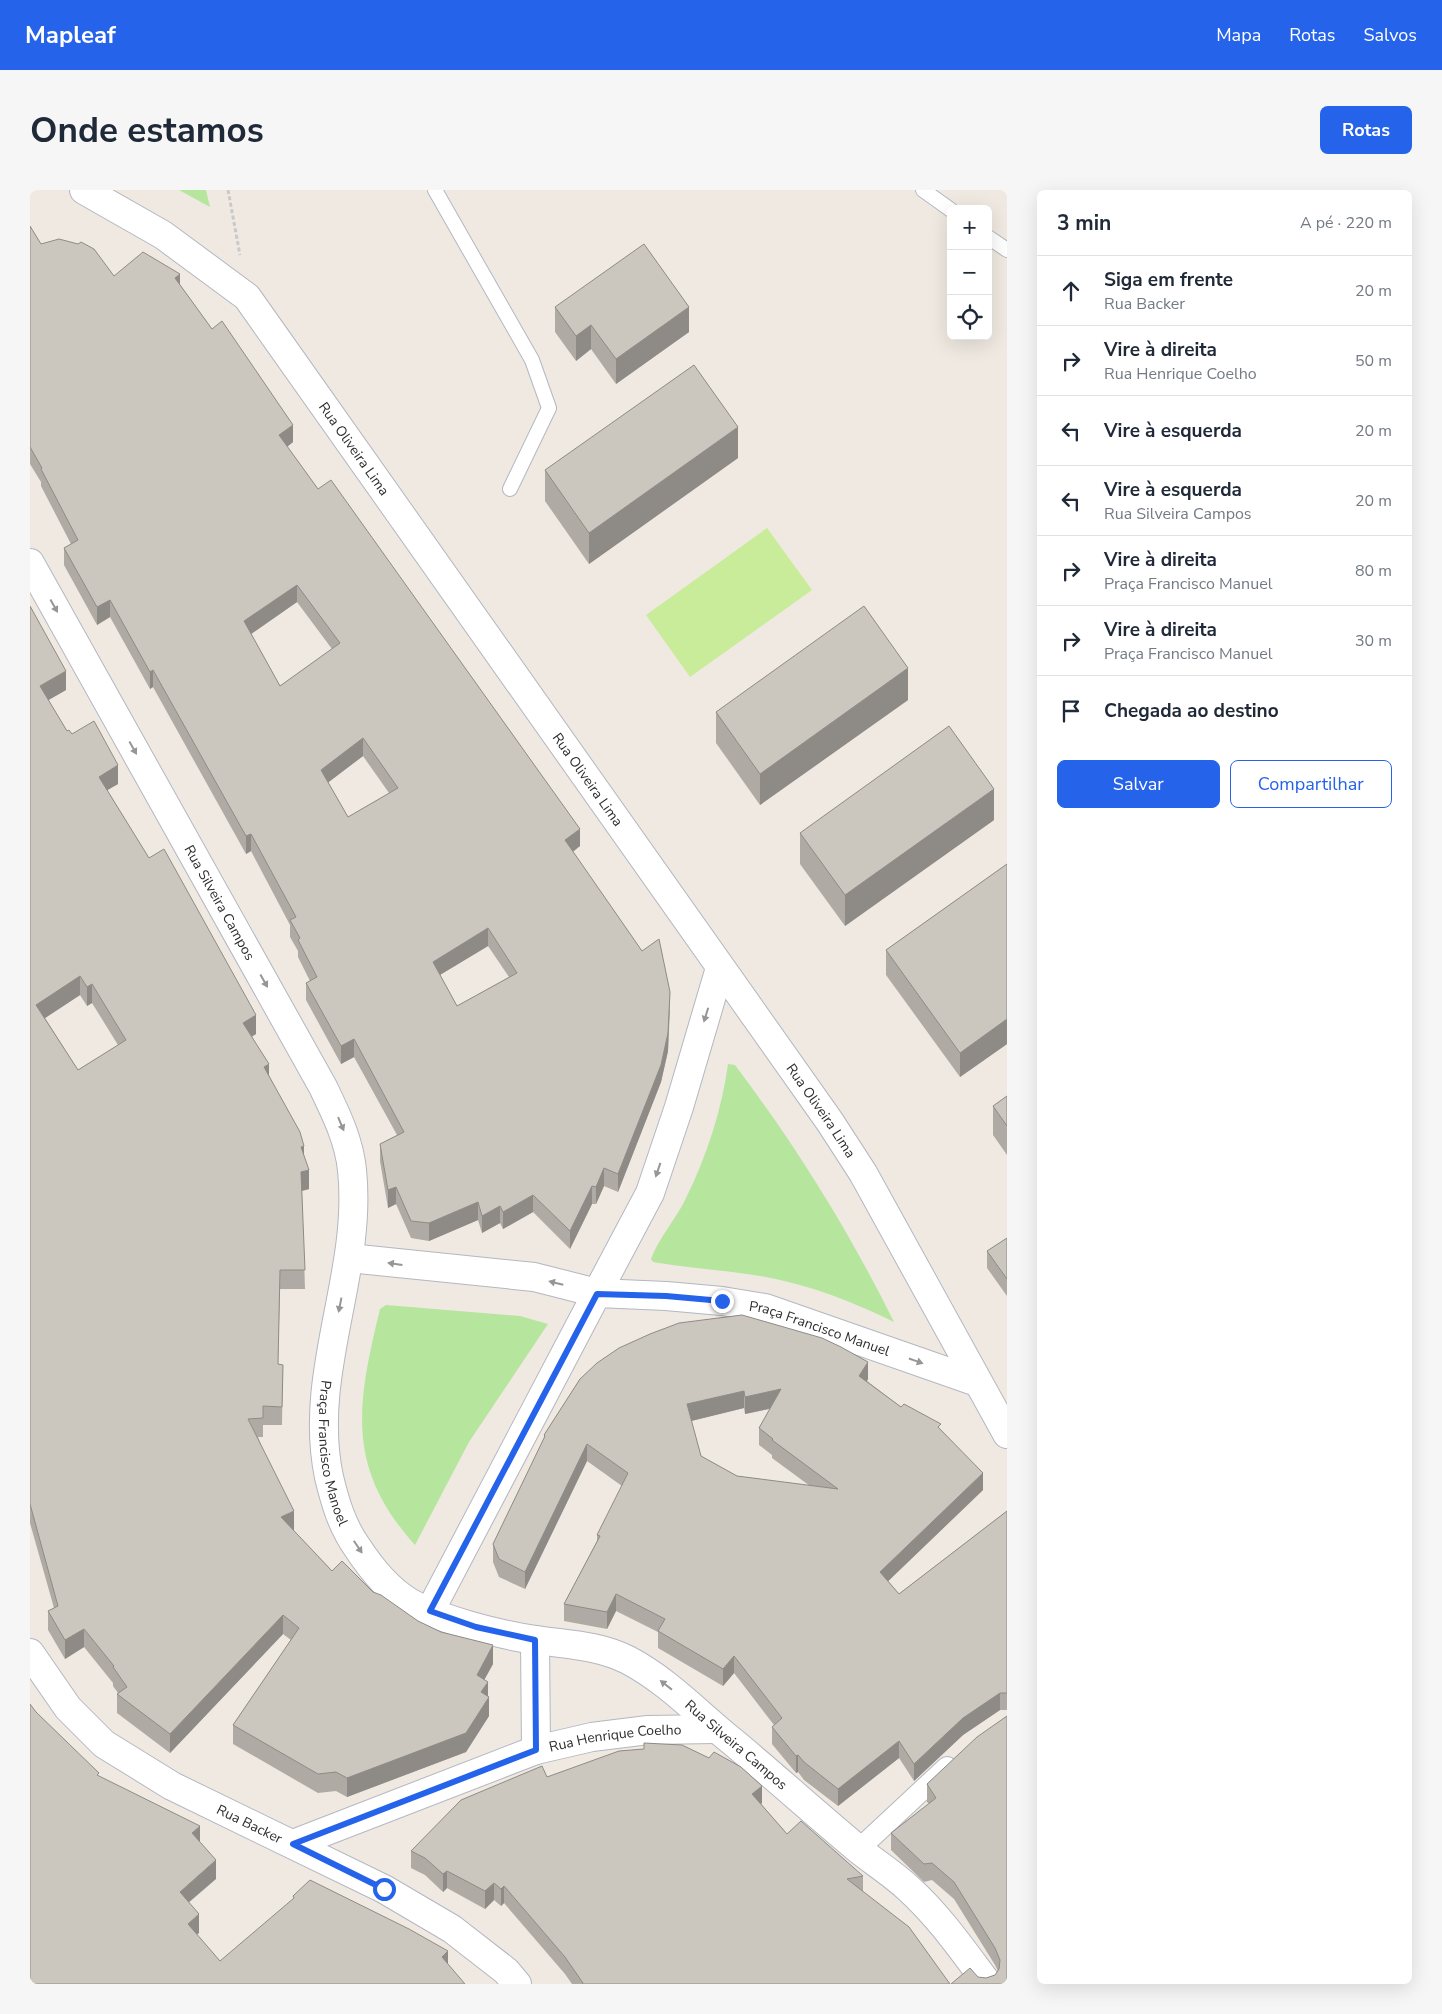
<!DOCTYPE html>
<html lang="pt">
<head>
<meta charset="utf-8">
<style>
	body { margin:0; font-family:"Nunito Sans",sans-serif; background:#f6f6f7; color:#1f2937 }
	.controls { position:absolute; right:15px; top:15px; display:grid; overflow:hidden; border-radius:8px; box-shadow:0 5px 20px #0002 }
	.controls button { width:45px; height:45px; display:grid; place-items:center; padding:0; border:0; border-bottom:1px solid #e0e1e3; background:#fff; color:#1f2937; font:25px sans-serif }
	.stop { position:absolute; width:15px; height:15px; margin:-11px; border:4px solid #2563eb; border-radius:50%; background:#fff }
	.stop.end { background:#2563eb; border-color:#fff; box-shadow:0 1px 5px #0008 }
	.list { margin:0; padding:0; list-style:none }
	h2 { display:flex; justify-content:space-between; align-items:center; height:65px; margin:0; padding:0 20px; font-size:21px }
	h2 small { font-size:16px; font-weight:400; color:#747a83 }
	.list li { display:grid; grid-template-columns:32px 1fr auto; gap:15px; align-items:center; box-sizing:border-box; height:70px; padding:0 20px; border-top:1px solid #e0e1e3 }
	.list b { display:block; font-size:19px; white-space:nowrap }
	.list p { margin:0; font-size:16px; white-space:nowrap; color:#747a83 }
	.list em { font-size:16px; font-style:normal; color:#747a83 }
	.actions { display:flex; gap:10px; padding:15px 20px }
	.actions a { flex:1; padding:11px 0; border:1px solid #2563eb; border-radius:8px; text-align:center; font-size:18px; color:#2563eb }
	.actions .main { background:#2563eb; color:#fff }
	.icon { flex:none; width:28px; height:28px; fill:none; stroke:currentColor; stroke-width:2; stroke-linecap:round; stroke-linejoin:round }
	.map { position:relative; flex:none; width:977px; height:1794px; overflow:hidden; border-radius:8px }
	header { display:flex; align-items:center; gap:30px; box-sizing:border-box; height:70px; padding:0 25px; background:#2563eb; color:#fff }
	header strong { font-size:24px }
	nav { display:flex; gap:28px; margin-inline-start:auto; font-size:18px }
	.intro { display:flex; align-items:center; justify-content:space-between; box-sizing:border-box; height:120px; padding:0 30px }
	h1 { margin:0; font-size:35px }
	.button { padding:12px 22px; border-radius:8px; background:#2563eb; color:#fff; font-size:18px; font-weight:700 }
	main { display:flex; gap:30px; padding:0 30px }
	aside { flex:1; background:#fff; border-radius:8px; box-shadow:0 5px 20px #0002 }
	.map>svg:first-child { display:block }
</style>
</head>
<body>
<header>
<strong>Mapleaf</strong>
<nav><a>Mapa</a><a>Rotas</a><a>Salvos</a></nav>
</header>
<div class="intro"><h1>Onde estamos</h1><a class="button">Rotas</a></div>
<main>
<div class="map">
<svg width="977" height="1794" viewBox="0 0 977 1794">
	<rect width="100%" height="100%" fill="#efe9e1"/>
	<g fill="#b6e59e">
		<polygon points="149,0 176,0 180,17"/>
		<path d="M698,874L705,875C766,956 819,1041 864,1132C821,1111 777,1094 730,1086C694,1080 658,1078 623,1072L621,1069C628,1049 648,1026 657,1006C677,965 692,919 698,874Z"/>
		<path d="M356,1115L490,1126L518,1134L439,1252L385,1355C315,1277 327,1214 350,1119Z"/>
	</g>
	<polygon fill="#c9ec9a" points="737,338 782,400 660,487 616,425"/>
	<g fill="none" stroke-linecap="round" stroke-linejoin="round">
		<defs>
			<g id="service">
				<polyline points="405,0 502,170 519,218 480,299"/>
				<polyline points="893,0 921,20"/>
				<polyline points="958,47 977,60"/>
			</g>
			<polyline id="pedestrian" points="829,1659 917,1577"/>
			<g id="minor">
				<path id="s1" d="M54,0L133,45L217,107L800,932L833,983L977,1244"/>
				<path id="s2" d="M0,373L293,897C306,924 319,950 322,980C333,1084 277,1183 299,1287C305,1312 312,1336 327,1357C340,1377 359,1400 379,1412C411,1430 470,1445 506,1450C539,1455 568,1455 598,1470C638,1491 668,1524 703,1552C745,1587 786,1624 828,1659C844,1672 863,1684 878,1698C908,1725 931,1758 955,1790"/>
				<polyline points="319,1068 504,1087 567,1103 620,1003 649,917 690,778"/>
				<path id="s3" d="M400,1421L567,1103L636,1106L692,1111L735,1118L947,1192"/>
				<polyline points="505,1450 506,1560"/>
				<path id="s4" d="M0,1463L38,1518L74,1554L142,1596L354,1699L422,1739L476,1781L487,1794"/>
				<path id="s5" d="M263,1654L506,1560L562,1547L618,1540L686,1539"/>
			</g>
		</defs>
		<use href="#service" stroke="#b4b7c1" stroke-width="16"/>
		<use href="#pedestrian" stroke="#b4b7c1" stroke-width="22"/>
		<use href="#minor" stroke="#b4b7c1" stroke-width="30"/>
		<polyline stroke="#c9c9c9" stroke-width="3" stroke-dasharray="4 2.5" stroke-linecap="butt" points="198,0 210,65"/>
		<use href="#service" stroke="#fff" stroke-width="14"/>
		<use href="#pedestrian" stroke="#fff" stroke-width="20"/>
		<use href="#minor" stroke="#fff" stroke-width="28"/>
	</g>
	<g fill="#afaba4" fill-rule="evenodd">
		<path d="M0,36L11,54L84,86L150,95L263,252L257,257L550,656L543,662L640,820L638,861L631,892L588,1002L574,996L566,1014H562L540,1059L503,1022L473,1039L470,1033L452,1043L448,1030L399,1051L381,1048L366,1014L358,1018L350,971V954L367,945L324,867L311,874L276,810V793L280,791L268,767V761L260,747V735L221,661L216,664L123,497L120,499L80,427L67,435L34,375V358L41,354L11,296V292L0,274ZM267,412L302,459L250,496L221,444ZM333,566L359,603L318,627L298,592ZM458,756L479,787L427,816L410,785Z"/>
		<polygon points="525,117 659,142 586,194 561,159 546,171 525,142"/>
		<polygon points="708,268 559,374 515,311 515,280"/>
		<path d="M0,416L36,500L18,510L37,541L42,544L88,594L77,600L226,844L222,846L274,967L279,999L272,1001L275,1099H250L248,1174L253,1175L252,1235H233V1247H228L263,1340L302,1381L343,1402L388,1431L463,1474L454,1490L458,1507L459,1526L436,1562L317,1607L306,1601L288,1603L203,1554V1535L261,1450L253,1444L140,1563L87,1523V1504L88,1503L83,1496V1493L54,1457L35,1469L18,1440V1421L24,1418L0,1333ZM50,805L57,816L62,813L88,855L48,880L15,828Z"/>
		<polygon points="878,510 730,615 686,553 686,522"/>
		<polygon points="964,630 815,736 770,674 770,643"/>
		<polygon points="977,674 977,854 930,887 856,785 856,760"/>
		<polygon points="977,906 977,965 963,945 963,916"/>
		<polygon points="977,1048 977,1106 957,1078 957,1061"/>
		<path d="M550,1189H838L837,1191L871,1217L911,1240L953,1300L858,1391L869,1404L977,1321V1520H970L933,1545L884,1591L869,1568L808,1616L774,1590L768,1582L766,1583L742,1554V1537L744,1535L704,1483L693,1496L628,1458V1442L586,1421L577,1439L534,1431V1414L567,1351V1345L592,1296L557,1271L495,1399L469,1387L463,1372V1354L514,1249V1245ZM714,1218L715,1224L740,1219L729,1238V1255L742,1265V1268L780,1296L707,1286L671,1266L661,1231Z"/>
		<polygon points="977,1526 977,1794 948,1787 956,1788 965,1785 968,1781 965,1775 924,1709 902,1690 894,1692 861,1660 861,1643 899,1614 897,1612 897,1594"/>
		<polygon points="517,1587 732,1613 731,1614 757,1644 833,1686 833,1702 920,1794 542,1794 535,1784 474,1713 471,1716 464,1710 455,1719 417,1698 413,1702 395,1685 381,1678 381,1661"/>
	</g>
	<g fill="#8e8b86">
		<polygon points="150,84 150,101 145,88"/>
		<polygon points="659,117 659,142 586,194 586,169"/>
		<polygon points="561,135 561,159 546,171 546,146"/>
		<polygon points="263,235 263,252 249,263 249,245"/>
		<polygon points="708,237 708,268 559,374 559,343"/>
		<polygon points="267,395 267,412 214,449 214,431"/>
		<polygon points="80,410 80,427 67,435 67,417"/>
		<polygon points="878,478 878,510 730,615 730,584"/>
		<polygon points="123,480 123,497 120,499 120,482"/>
		<polygon points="36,481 36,500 10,515 10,496"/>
		<polygon points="333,548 333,566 291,598 291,580"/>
		<polygon points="88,575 88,594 69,605 69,587"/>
		<polygon points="964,599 964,630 815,736 815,705"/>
		<polygon points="550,639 550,656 535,667 535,650"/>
		<polygon points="221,644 221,661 216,664 216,646"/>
		<polygon points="458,738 458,756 403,789 403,772"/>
		<polygon points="50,786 50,805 6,834 6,815"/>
		<polygon points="62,794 62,813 57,816 57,797"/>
		<polygon points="640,802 638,861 631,892 588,1002 588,984"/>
		<polygon points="226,825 226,844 213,852 213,833"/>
		<polygon points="977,829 977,854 930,887 930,863"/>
		<polygon points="324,849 324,867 311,874 311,856"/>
		<polygon points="239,874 239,893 234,877"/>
		<polygon points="274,956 274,975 271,957"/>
		<polygon points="574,978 574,996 566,1014 566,997"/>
		<polygon points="279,980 279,999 271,1001 271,982"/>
		<polygon points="562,996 562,1014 540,1059 540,1041"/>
		<polygon points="366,997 366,1014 358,1018 358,1000"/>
		<polygon points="503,1005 503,1022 473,1039 473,1022"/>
		<polygon points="448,1012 448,1030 399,1051 399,1033"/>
		<polygon points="470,1016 470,1033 452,1043 452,1026"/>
		<polygon points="838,1172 838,1189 829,1203 829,1186"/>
		<polygon points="751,1199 751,1216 715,1224 715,1207"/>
		<polygon points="714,1201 714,1218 657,1232 657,1214"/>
		<polygon points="557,1254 557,1271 495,1399 495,1382"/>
		<polygon points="953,1283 953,1300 850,1399 850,1382"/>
		<polygon points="264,1321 264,1340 251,1346 251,1327"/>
		<polygon points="586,1404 586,1421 577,1439 577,1422"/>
		<polygon points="253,1425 253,1444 140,1563 140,1544"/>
		<polygon points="54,1439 54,1457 35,1469 35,1450"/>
		<polygon points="463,1455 463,1474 447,1503 447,1485"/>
		<polygon points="704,1466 704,1483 693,1496 693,1479"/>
		<polygon points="458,1492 458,1509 459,1507 459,1526 436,1562 317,1607 317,1588 451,1502"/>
		<polygon points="970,1503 970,1520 933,1545 884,1591 884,1574 933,1528"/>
		<polygon points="869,1551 869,1568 808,1616 808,1599"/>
		<polygon points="768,1565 768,1582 766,1583 766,1566"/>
		<polygon points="732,1596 732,1613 722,1621 722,1604"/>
		<polygon points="170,1636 170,1654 162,1643"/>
		<polygon points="186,1670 186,1689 150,1720 150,1702"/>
		<polygon points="417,1681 417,1698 413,1702 413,1684"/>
		<polygon points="464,1693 464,1710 455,1719 455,1701"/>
		<polygon points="474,1696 474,1713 471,1716 471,1699"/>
		<polygon points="169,1724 169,1743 158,1752 158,1734"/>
		<polygon points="418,1761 418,1779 412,1767"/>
	</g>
	<g fill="#cbc7bf" stroke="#8e8b86" fill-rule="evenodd">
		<path d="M0,36L11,54L29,49L48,54L51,52L64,59L84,86L113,62L150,84L145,88L182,139L192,131L263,235L249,245L288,299L301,290L550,639L535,650L612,761L629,749L640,802L638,843L631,875L588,984L574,978L566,997L562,996L540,1041L503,1005L473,1022L470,1016L452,1026L448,1012L399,1033L381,1031L366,997L358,1000L350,954L374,942L324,849L311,856L276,793L287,787L268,750L270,748L260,730L266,727L221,644L216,646L123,480L120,482L80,410L67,417L34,358L48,350L11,279L12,278L0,257ZM267,395L310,453L250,496L214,431ZM333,548L368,598L318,627L291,580ZM458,738L487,783L427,816L403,772Z"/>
		<polygon points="614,54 659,117 586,169 561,135 546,146 525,117"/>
		<polygon points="664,175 708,237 559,343 515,280"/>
		<path d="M0,416L36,481L10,496L37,541L39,540L42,544L64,531L88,575L69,587L119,668L134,659L226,825L213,833L239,874L234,877L270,942L274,956L271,957L279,980L271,982L275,1080H250L248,1174L253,1175L252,1217L233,1216V1228L218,1229L264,1321L251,1327L302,1381L312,1371L343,1402L351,1405L388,1431L411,1442L463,1455L447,1485L458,1492L451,1502L459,1507L436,1543L317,1588L306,1582L288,1584L203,1535L269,1438L253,1425L140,1544L87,1504L97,1497L83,1477L84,1476L54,1439L35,1450L18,1421L28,1416L0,1314ZM50,786L57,797L62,794L96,850L48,880L6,815Z"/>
		<polygon points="834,416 878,478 730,584 686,522"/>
		<polygon points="919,536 964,599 815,705 770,643"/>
		<polygon points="977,674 977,829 930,863 856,760"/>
		<polygon points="977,906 977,936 963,916"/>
		<polygon points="977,1048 977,1089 957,1061"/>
		<path d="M712,1125L792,1148L811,1157L838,1172L829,1186L871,1217L874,1214L911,1234L908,1237L953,1283L850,1382L869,1404L977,1321V1503H970L933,1528L884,1574L869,1551L808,1599L774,1572L768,1565L766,1566L742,1537L752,1528L704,1466L693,1479L628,1441L635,1429L586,1404L577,1422L534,1414L570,1346L567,1345L598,1283L557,1254L495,1382L469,1369L463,1354L515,1246L514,1245L550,1189L567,1173L589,1158L620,1144L649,1133ZM751,1199L729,1238L743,1249L742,1250L808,1299L707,1286L671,1266L657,1214L714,1201L715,1207Z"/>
		<polygon points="0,1514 6,1522 69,1583 67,1585 170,1636 162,1643 186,1670 150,1702 169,1724 158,1734 190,1771 264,1708 263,1706 280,1690 379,1739 418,1761 412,1767 435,1794 0,1794"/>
		<polygon points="977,1526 977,1794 921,1794 940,1778 948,1787 956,1788 965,1785 969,1779 970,1770 965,1758 924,1692 902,1673 894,1674 861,1643 906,1608 897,1594 947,1547"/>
		<polygon points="614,1553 652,1555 679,1568 684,1562 711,1577 732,1596 722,1604 757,1644 771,1631 833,1686 817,1689 879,1737 920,1794 552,1794 553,1793 535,1767 474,1696 471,1699 464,1693 455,1701 417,1681 413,1684 395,1668 381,1661 431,1610 512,1576 517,1587 589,1561 614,1559"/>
	</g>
	<defs><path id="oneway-solid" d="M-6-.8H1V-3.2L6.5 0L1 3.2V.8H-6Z" transform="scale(1.25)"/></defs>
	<g fill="#969696">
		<use href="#oneway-solid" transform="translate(24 416) rotate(61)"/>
		<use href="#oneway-solid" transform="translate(103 558) rotate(61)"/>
		<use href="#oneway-solid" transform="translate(234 791) rotate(61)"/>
		<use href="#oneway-solid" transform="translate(676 825) rotate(107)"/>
		<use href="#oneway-solid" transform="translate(311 934) rotate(67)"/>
		<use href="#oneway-solid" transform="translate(628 980) rotate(109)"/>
		<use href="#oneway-solid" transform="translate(365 1074) rotate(-172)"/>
		<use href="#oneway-solid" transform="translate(526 1093) rotate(-166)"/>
		<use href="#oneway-solid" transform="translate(310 1115) rotate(101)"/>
		<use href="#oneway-solid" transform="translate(886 1171) rotate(19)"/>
		<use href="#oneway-solid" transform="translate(328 1357) rotate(56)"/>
		<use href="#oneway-solid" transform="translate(636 1495) rotate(-142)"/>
	</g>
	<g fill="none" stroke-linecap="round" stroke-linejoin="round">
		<polyline stroke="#2563eb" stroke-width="6" points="354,1699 263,1654 506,1560 505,1450 446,1437 400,1421 567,1104 636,1106 692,1111"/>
	</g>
	<g text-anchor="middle" stroke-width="4" stroke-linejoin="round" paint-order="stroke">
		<g font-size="14" fill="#2e2e2e" stroke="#fff">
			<text dy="5" stroke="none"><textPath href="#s1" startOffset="381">Rua Oliveira Lima</textPath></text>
			<text dy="5" stroke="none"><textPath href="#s1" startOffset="786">Rua Oliveira Lima</textPath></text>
			<text dy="5" stroke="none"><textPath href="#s2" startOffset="389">Rua Silveira Campos</textPath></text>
			<text dy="5" stroke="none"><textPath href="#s1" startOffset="1191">Rua Oliveira Lima</textPath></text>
			<text dy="5" stroke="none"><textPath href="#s3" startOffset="586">Praça Francisco Manuel</textPath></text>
			<text dy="5" stroke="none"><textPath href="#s2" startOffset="975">Praça Francisco Manoel</textPath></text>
			<text dy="5" stroke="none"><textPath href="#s5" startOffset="341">Rua Henrique Coelho</textPath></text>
			<text dy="5" stroke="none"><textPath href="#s2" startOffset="1516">Rua Silveira Campos</textPath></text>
			<text dy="5" stroke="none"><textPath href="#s4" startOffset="284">Rua Backer</textPath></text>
		</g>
	</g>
</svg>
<div class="controls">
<button>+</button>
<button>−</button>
<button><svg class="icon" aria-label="locate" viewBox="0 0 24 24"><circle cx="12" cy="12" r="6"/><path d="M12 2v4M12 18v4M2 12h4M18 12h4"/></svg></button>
</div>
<div class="stop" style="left:354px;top:1699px"></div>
<div class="stop end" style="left:692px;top:1111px"></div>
</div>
<aside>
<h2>3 min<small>A pé · 220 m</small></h2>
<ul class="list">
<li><svg class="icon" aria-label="ahead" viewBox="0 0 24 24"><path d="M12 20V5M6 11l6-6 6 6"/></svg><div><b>Siga em frente</b><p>Rua Backer</p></div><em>20 m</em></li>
<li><svg class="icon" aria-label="right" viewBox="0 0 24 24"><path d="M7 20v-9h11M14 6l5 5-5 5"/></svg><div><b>Vire à direita</b><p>Rua Henrique Coelho</p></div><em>50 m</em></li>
<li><svg class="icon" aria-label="left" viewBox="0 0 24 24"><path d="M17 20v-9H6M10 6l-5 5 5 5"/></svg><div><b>Vire à esquerda</b></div><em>20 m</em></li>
<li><svg class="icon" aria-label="left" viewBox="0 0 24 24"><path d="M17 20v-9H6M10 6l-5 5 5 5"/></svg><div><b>Vire à esquerda</b><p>Rua Silveira Campos</p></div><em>20 m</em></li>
<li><svg class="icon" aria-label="right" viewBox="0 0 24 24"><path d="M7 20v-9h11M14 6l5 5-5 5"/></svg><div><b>Vire à direita</b><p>Praça Francisco Manuel</p></div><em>80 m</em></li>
<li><svg class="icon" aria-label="right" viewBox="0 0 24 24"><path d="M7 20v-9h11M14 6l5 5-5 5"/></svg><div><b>Vire à direita</b><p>Praça Francisco Manuel</p></div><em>30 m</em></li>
<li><svg class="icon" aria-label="arrive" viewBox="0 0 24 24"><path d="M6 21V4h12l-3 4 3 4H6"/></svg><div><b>Chegada ao destino</b></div></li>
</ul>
<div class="actions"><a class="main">Salvar</a><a>Compartilhar</a></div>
</aside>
</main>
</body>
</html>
